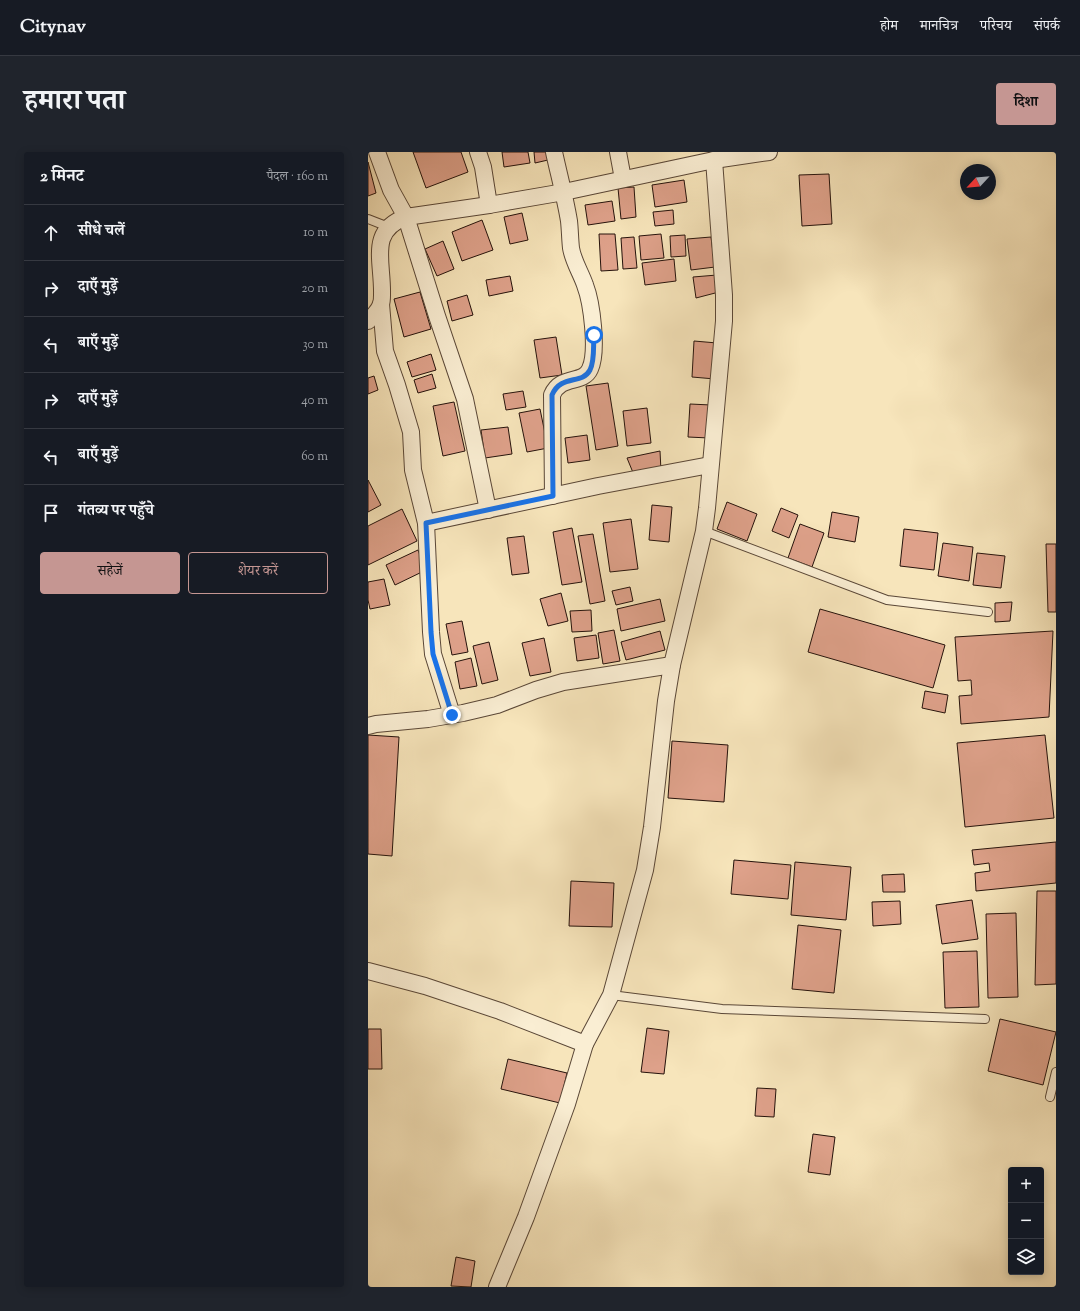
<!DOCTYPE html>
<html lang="hi">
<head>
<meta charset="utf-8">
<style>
	body { margin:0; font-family:"Sorts Mill Goudy","Noto Serif Devanagari",serif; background:#20242c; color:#f1f3f6 }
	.controls { position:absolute; right:12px; bottom:12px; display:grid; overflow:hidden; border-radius:4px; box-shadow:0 2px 10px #0003 }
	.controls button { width:36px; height:36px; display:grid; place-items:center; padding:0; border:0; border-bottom:1px solid #363941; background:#171b24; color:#f1f3f6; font:20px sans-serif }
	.compass { position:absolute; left:592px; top:12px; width:36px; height:36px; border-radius:50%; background:#171b24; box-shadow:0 2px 10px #0003; rotate:244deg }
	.stop { position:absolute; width:12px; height:12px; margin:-9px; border:3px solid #1a73e8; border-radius:50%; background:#fff }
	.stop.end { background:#1a73e8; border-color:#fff; box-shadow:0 1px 4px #0008 }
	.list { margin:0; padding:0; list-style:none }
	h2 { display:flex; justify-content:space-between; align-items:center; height:52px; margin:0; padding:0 16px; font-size:17px }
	h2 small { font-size:13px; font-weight:400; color:#9ea1a6 }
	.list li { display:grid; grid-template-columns:26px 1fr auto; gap:12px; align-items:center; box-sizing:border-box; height:56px; padding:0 16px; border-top:1px solid #363941 }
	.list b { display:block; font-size:15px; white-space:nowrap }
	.list em { font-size:13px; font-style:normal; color:#9ea1a6 }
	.actions { display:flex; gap:8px; padding:12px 16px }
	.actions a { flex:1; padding:9px 0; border:1px solid #c59692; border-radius:4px; text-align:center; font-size:14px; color:#c59692 }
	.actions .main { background:#c59692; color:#111 }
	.icon { flex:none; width:22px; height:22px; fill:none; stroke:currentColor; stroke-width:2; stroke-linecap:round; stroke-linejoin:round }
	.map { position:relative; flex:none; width:688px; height:1135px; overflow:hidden; border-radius:4px }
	header { display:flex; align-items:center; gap:24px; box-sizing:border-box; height:56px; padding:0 20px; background:#171b24; border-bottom:1px solid #363941 }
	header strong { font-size:19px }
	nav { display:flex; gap:22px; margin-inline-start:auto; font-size:14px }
	.intro { display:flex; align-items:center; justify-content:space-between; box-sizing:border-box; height:96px; padding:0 24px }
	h1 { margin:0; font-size:28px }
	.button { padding:10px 18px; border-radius:4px; background:#c59692; color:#111; font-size:14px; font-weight:700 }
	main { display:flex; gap:24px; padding:0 24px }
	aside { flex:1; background:#171b24; border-radius:4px; box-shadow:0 2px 10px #0003 }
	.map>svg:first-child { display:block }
</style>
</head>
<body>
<header>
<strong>Citynav</strong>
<nav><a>होम</a><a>मानचित्र</a><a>परिचय</a><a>संपर्क</a></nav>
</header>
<div class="intro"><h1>हमारा पता</h1><a class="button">दिशा</a></div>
<main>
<aside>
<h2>2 मिनट<small>पैदल · 160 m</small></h2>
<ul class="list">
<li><svg class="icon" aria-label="ahead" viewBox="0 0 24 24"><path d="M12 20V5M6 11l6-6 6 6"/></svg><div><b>सीधे चलें</b></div><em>10 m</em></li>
<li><svg class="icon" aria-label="right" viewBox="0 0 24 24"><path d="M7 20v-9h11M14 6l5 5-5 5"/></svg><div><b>दाएँ मुड़ें</b></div><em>20 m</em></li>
<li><svg class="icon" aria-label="left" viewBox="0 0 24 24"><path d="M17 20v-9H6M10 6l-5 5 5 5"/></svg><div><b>बाएँ मुड़ें</b></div><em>30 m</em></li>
<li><svg class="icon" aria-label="right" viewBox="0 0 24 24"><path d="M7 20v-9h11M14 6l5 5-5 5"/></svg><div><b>दाएँ मुड़ें</b></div><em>40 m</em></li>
<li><svg class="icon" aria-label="left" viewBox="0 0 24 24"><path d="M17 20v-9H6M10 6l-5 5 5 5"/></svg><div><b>बाएँ मुड़ें</b></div><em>60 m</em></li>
<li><svg class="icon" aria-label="arrive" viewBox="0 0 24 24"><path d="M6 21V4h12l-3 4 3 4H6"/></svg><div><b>गंतव्य पर पहुँचे</b></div></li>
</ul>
<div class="actions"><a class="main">सहेजें</a><a>शेयर करें</a></div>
</aside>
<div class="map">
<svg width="688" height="1135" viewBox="0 0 688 1135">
	<rect width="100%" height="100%" fill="#f7e5bb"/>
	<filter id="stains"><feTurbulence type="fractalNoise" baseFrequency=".005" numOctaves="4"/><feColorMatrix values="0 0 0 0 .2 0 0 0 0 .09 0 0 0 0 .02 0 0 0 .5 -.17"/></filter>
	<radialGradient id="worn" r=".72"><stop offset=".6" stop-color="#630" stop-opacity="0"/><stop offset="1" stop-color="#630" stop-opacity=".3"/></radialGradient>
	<g fill="#dea18a" stroke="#25120b">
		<polygon points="45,0 93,0 100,20 58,36"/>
		<polygon points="134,0 160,0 162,11 136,15"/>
		<polygon points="166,0 180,0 180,8 167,11"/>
		<polygon points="0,10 8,41 0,44"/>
		<polygon points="461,22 464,72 434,74 431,23"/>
		<polygon points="316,28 319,50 287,55 284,33"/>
		<polygon points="266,35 268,65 253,67 250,36"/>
		<polygon points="244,49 247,69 220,73 217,53"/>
		<polygon points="305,58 306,72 287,74 285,60"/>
		<polygon points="154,61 160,88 142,92 136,65"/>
		<polygon points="114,68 125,98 94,109 84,80"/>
		<polygon points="231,82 247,82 250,118 233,119"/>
		<polygon points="293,82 296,106 273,108 271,84"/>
		<polygon points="317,83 318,104 303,105 302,84"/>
		<polygon points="266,85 269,116 255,117 253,86"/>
		<polygon points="343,85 347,115 323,118 319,87"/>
		<polygon points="75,89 86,117 69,124 57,97"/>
		<polygon points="306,107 308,129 277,133 274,111"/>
		<polygon points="349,123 351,140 328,146 325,125"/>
		<polygon points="142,124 145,139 121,144 118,128"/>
		<polygon points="52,140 63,177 36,185 26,147"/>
		<polygon points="99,143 105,163 84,169 79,149"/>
		<polygon points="188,185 194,223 172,226 166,188"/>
		<polygon points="326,189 349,191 347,227 324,225"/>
		<polygon points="63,202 68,218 44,225 39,210"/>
		<polygon points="64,222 68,236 50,241 46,228"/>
		<polygon points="6,224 10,238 0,242 0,226"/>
		<polygon points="240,231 250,294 228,298 218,234"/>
		<polygon points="155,239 158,255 138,258 135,242"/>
		<polygon points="86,250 97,299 75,304 65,254"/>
		<polygon points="322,252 343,253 341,286 320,285"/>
		<polygon points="279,256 283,291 259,294 255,259"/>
		<polygon points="172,257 180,296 159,300 151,261"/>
		<polygon points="140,275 144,302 117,306 113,278"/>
		<polygon points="219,283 222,308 200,311 197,286"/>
		<polygon points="292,299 293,319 266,323 259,306"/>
		<polygon points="0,328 13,353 0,360"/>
		<polygon points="359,350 389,362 379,389 349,377"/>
		<polygon points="284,353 304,355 301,390 281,388"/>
		<polygon points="413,356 430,363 421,386 404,379"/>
		<polygon points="34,357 49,389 0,413 0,374"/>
		<polygon points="464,360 491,365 487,390 460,385"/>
		<polygon points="263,367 270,417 242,420 235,371"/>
		<polygon points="432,372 456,381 444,415 420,406"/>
		<polygon points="204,376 214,430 194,433 185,380"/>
		<polygon points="536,377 570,381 566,418 532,414"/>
		<polygon points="225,382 237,449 222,452 210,384"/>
		<polygon points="156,384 161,421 144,423 139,386"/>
		<polygon points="575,391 605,395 601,429 570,424"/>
		<polygon points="678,392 688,392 688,460 680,460"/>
		<polygon points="50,398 58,418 27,433 18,413"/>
		<polygon points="609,401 637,404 633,436 605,433"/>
		<polygon points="16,427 22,453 2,457 0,448 0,430"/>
		<polygon points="262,435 265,449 248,453 244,439"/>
		<polygon points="193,441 200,469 180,474 172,447"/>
		<polygon points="292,447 297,469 253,479 249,457"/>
		<polygon points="644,450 642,469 627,470 627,451"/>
		<polygon points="452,457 577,493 565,536 440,500"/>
		<polygon points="223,458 224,479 204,480 202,459"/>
		<polygon points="94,469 100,500 84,503 78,472"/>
		<polygon points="246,478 252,509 235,512 230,481"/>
		<polygon points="292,479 297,498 258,508 253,490"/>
		<polygon points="685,479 681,565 593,572 591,544 604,543 603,528 590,529 587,485"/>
		<polygon points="228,483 231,506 209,509 206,486"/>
		<polygon points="176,486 183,520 162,524 154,491"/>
		<polygon points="121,490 130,528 114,532 105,494"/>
		<polygon points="103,506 109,534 92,537 87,510"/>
		<polygon points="557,539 580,543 577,561 554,556"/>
		<polygon points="0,583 31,585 24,704 0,702"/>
		<polygon points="677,583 686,666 597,675 589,591"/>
		<polygon points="304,589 360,593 356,650 300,646"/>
		<polygon points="688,690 688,731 608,739 607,721 622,719 621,711 606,713 604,698"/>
		<polygon points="366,708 423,713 420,747 363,742"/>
		<polygon points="427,710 483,715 478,768 423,763"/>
		<polygon points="536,722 537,740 515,740 514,723"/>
		<polygon points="203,729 246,731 244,775 201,774"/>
		<polygon points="669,739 688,739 688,832 667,833"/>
		<polygon points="604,748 610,787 574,792 568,753"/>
		<polygon points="532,749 533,772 505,774 504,750"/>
		<polygon points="648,761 650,845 620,846 618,762"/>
		<polygon points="430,773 473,778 466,841 424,837"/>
		<polygon points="609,799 611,855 577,856 575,800"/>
		<polygon points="632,867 688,880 675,933 620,919"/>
		<polygon points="279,876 301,879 296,922 273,920"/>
		<polygon points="0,877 13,877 14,917 0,917"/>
		<polygon points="140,907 199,921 192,951 133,937"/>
		<polygon points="389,936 408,937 406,965 387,964"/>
		<polygon points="445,982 467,985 462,1023 440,1020"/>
		<polygon points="88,1105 107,1109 103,1135 83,1134"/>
	</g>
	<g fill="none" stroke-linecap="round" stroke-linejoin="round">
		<defs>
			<g id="lane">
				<polyline points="0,67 18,74"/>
				<polyline points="336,379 519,448 620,460"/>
				<polyline points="243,843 354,857 617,867"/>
				<polyline points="682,945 688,920"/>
			</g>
			<g id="street">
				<polyline points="9,0 23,38 38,65 69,164 97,247 120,358"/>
				<polyline points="110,0 115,15 121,53"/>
				<polyline points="250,0 255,27"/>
				<polyline points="13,152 17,199 29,233 43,280 45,318 58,371 63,480 65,502 84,563"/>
				<path d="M0,169C5,164 11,159 13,152C14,149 14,146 14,143C15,109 0,79 38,65L121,53L196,40L346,8L401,0"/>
				<path d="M185,344L184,243C193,222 215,233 222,217C230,200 224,151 217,133C213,121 205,109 203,96C202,87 202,78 201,69C197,45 191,23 186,0"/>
				<polyline points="58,371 230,334 342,313"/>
				<polyline points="0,574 8,572 60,567 95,561 129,553 168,538 195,530 304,513"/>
				<polyline points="0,819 57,834 132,859 217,892"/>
				<polyline points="129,1135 158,1065 199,952 217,892 243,843 277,718 284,675 298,549 304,513 336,379 339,356 356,169 356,143 346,8"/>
			</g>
		</defs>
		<use href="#lane" stroke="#5a4737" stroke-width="10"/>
		<use href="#street" stroke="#5a4737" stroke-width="18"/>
		<use href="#lane" stroke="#faeed3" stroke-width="8"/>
		<use href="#street" stroke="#faeed3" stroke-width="16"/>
	</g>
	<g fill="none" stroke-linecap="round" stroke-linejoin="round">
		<path stroke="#1a73e8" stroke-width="5" d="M84,563L65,502L63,480L58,371L185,344L184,243C193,222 214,233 222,218C227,208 225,194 226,183"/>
	</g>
	<rect width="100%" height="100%" filter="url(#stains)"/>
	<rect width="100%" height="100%" fill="url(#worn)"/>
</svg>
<div class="controls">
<button>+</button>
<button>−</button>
<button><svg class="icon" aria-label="layers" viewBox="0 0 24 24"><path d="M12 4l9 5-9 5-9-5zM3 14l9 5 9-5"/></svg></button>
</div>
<svg class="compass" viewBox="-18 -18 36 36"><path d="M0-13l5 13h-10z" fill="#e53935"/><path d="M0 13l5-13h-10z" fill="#9ea1a6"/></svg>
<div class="stop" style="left:226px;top:183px"></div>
<div class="stop end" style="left:84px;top:563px"></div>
</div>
</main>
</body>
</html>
